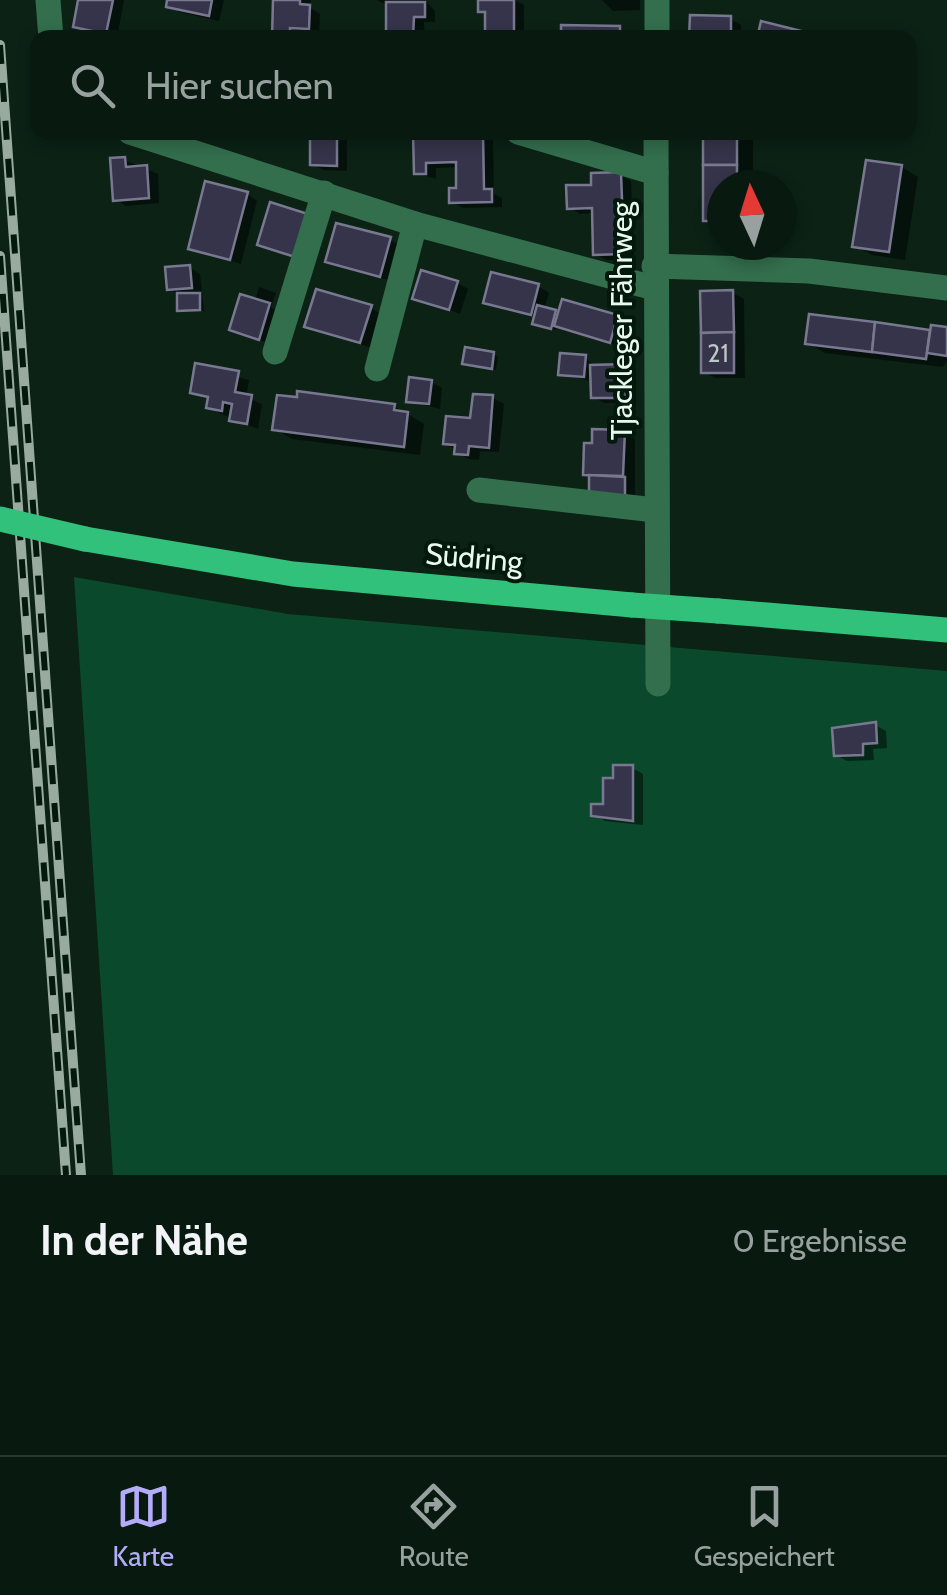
<!DOCTYPE html>
<html lang="de">
<head>
<meta charset="utf-8">
<style>
	body { margin:0; font-family:Cabin,sans-serif; background:#112319; color:#f1f3f6 }
	.compass { position:absolute; left:707px; top:170px; width:90px; height:90px; border-radius:50%; background:#081a10; box-shadow:0 5px 15px #0003; rotate:356deg }
	.list { margin:0; padding:0; list-style:none }
	h2 { display:flex; justify-content:space-between; align-items:center; height:130px; margin:0; padding:0 40px; font-size:42px }
	h2 small { font-size:32px; font-weight:400; color:#98a19f }
	.icon { flex:none; width:55px; height:55px; fill:none; stroke:currentColor; stroke-width:2; stroke-linecap:round; stroke-linejoin:round }
	.map { position:relative; flex:none; width:947px; height:1175px; overflow:hidden }
	.search { position:absolute; background:#081a10; box-shadow:0 5px 15px #0003; left:30px; right:30px; top:30px; height:110px; display:flex; align-items:center; gap:25px; box-sizing:border-box; padding:0 35px; border-radius:20px; color:#98a19f; font-size:38px }
	.sheet { height:280px; background:#081a10 }
	nav { display:flex; justify-content:space-around; align-items:center; box-sizing:border-box; height:140px; border-top:2px solid #293830; background:#081a10; font-size:28px; color:#98a19f }
	nav a { display:grid; justify-items:center; gap:5px }
	nav .on { color:#b3adf9 }
	.map>svg:first-child { display:block }
</style>
</head>
<body>
<div class="map">
<svg width="947" height="1175" viewBox="0 0 947 1175">
	<rect width="100%" height="100%" fill="#0b2215"/>
	<polygon fill="#0a492b" points="74,577 288,614 947,671 947,1175 113,1175"/>
	<g fill="#0007">
		<polygon points="81,0 124,0 117,38 76,26"/>
		<polygon points="170,0 224,0 219,21 179,12 168,6"/>
		<polygon points="276,0 311,0 310,8 320,14 319,33 274,38"/>
		<polygon points="377,0 425,0 435,11 435,22 424,22 425,38 388,38 388,6"/>
		<polygon points="480,0 515,0 524,5 524,38 487,38 487,15 480,11"/>
		<polygon points="602,0 640,0 640,10 613,11"/>
		<polygon points="730,19 741,25 741,38 692,38"/>
		<polygon points="620,28 631,38 566,38"/>
		<polygon points="194,132 228,132 226,140"/>
		<polygon points="312,132 347,132 347,171 323,170 312,164"/>
		<polygon points="415,132 433,132 442,140 449,140 448,132 484,132 493,138 494,194 502,198 502,207 463,208 452,202 459,191 458,167 436,168 436,179 416,173"/>
		<polygon points="607,132 636,132 636,136 611,135"/>
		<polygon points="705,132 753,132 753,173 747,173 748,185 722,185 722,226 706,220"/>
		<polygon points="124,160 158,174 159,203 126,206 115,199"/>
		<polygon points="902,167 918,177 905,260 872,255 855,246"/>
		<polygon points="620,175 631,181 634,259 607,260 596,254 594,213 580,214 569,207 594,187"/>
		<polygon points="247,194 257,201 241,264 191,248"/>
		<polygon points="390,240 401,246 391,281 328,261"/>
		<polygon points="189,267 200,274 204,311 180,310 179,295 169,289"/>
		<polygon points="457,283 468,289 460,314 415,297"/>
		<polygon points="538,286 549,293 544,309 560,315 617,318 628,324 621,347 557,325 556,330 540,326 537,318 485,301"/>
		<polygon points="259,287 276,293 271,307 277,311 270,344 232,329 255,301"/>
		<polygon points="733,293 744,299 745,378 715,378 704,372"/>
		<polygon points="371,308 381,314 371,348 307,325"/>
		<polygon points="811,317 947,331 947,361 943,367 825,353 808,343"/>
		<polygon points="493,354 498,357 496,370 465,363"/>
		<polygon points="585,358 596,367 625,367 636,373 636,403 604,403 593,397 593,382 560,373"/>
		<polygon points="197,366 249,380 246,397 262,404 258,429 219,413 208,406 210,400 193,392"/>
		<polygon points="431,382 442,388 440,409 409,401"/>
		<polygon points="493,398 504,404 499,452 480,451 479,460 468,459 446,443"/>
		<polygon points="299,400 394,406 424,424 420,455 292,439 275,429"/>
		<polygon points="624,432 635,439 635,500 586,474"/>
		<polygon points="875,725 886,731 887,748 873,749 874,760 847,761 836,755"/>
		<polygon points="632,768 643,774 643,825 605,821 594,814 605,807 615,781"/>
	</g>
	<g fill="#36344a" stroke="#797891" stroke-width="2.5">
		<polygon points="78,0 113,0 106,34 73,27"/>
		<polygon points="167,0 212,0 209,16 166,7"/>
		<polygon points="273,0 300,0 300,4 310,5 309,29 290,28 290,38 272,38"/>
		<polygon points="478,0 514,0 514,32 485,32 485,12 478,12"/>
		<polygon points="386,2 425,2 425,17 414,17 413,37 386,36"/>
		<polygon points="690,15 731,16 731,38 689,38"/>
		<polygon points="761,21 801,31 799,38 757,38"/>
		<polygon points="561,25 620,26 620,38 561,38"/>
		<polygon points="310,132 337,132 337,166 310,165"/>
		<polygon points="413,132 432,132 432,138 446,138 446,132 483,132 484,189 492,189 492,202 449,203 449,188 456,188 456,162 426,163 426,174 414,174"/>
		<rect x="703" y="132" width="34" height="33"/>
		<polygon points="125,157 126,167 147,165 149,198 113,201 110,158"/>
		<polygon points="866,160 902,165 889,252 852,247"/>
		<polygon points="703,165 737,165 737,185 722,185 722,221 703,221"/>
		<polygon points="621,172 624,254 593,255 592,208 567,209 566,185 591,185 591,173"/>
		<polygon points="205,181 248,192 230,260 188,249"/>
		<polygon points="270,202 308,214 295,257 257,245"/>
		<polygon points="336,223 391,237 380,277 325,262"/>
		<polygon points="190,265 192,288 167,290 165,267"/>
		<polygon points="421,270 458,281 449,310 412,299"/>
		<polygon points="491,272 539,284 531,315 483,303"/>
		<polygon points="316,289 372,305 360,343 304,327"/>
		<polygon points="733,290 734,332 701,333 700,291"/>
		<polygon points="177,293 200,293 200,310 177,311"/>
		<polygon points="240,294 270,303 259,340 229,330"/>
		<polygon points="562,299 618,315 610,343 554,326"/>
		<polygon points="537,305 556,310 551,329 532,324"/>
		<polygon points="809,314 875,322 872,352 805,344"/>
		<polygon points="875,322 930,330 926,359 872,352"/>
		<polygon points="931,325 947,327 947,356 927,353"/>
		<polygon points="734,332 734,373 701,373 701,333"/>
		<polygon points="465,347 494,352 492,369 462,364"/>
		<polygon points="560,353 586,355 584,377 558,375"/>
		<polygon points="195,363 239,371 235,392 252,395 247,424 229,421 232,404 223,402 222,411 206,408 208,397 190,393"/>
		<polygon points="625,364 626,398 591,398 590,365"/>
		<polygon points="409,377 432,380 429,404 406,402"/>
		<polygon points="297,391 395,404 394,410 408,412 404,447 272,430 277,395 297,397"/>
		<polygon points="473,394 493,395 489,448 469,446 468,455 454,454 455,445 443,444 446,416 470,418"/>
		<polygon points="592,429 625,430 623,476 583,475 584,443 592,443"/>
		<polygon points="589,475 625,477 625,496 589,495"/>
		<polygon points="876,722 877,743 863,744 863,755 834,756 832,728"/>
		<polygon points="613,765 633,765 633,821 591,816 591,804 603,804 603,778 613,778"/>
	</g>
	<g fill="none" stroke-linecap="round" stroke-linejoin="round">
		<g stroke="#336e4d" stroke-width="25">
			<polyline points="48,0 51,38"/>
			<polyline points="657,38 657,0"/>
			<polyline points="130,132 415,224 654,288"/>
			<polyline points="518,132 656,173"/>
			<polyline points="656,132 658,684"/>
			<polyline points="654,266 809,271 947,288"/>
			<polyline points="275,352 324,193"/>
			<polyline points="377,369 415,224"/>
			<polyline points="479,490 655,510"/>
		</g>
		<g stroke="#31c17b" stroke-width="25">
			<polyline points="85,539 293,574 632,605"/>
			<polyline points="718,611 947,630"/>
		</g>
		<defs>
			<g id="rail">
				<polyline points="0,45 81,1175"/>
				<polyline points="0,256 66,1175"/>
			</g>
		</defs>
		<use href="#rail" stroke="#99ab9f" stroke-width="10"/>
		<use href="#rail" stroke="#03190c" stroke-width="6" stroke-dasharray="19" stroke-linecap="butt"/>
		<g stroke="#31c17b" stroke-width="25">
			<polyline points="0,519 85,539"/>
			<polyline points="632,605 718,611"/>
		</g>
	</g>
	<g text-anchor="middle" stroke-width="8" stroke-linejoin="round" paint-order="stroke">
		<g font-size="25" fill="#bdc7c5">
			<text x="718" y="362">21</text>
		</g>
		<g font-size="30" fill="#eaf8ee" stroke="#03190c">
			<text transform="translate(622 321) rotate(-90)" y="10">Tjackleger Fährweg</text>
			<text transform="translate(474 558) rotate(5)" y="10">Südring</text>
		</g>
	</g>
</svg>
<svg class="compass" viewBox="-18 -18 36 36"><path d="M0-13l5 13h-10z" fill="#e53935"/><path d="M0 13l5-13h-10z" fill="#98a19f"/></svg>
<div class="search"><svg class="icon" aria-label="search" viewBox="0 0 24 24"><circle cx="10" cy="10" r="6"/><path d="M15 15l6 6"/></svg>Hier suchen</div>
</div>
<section class="sheet">
<h2>In der Nähe<small>0 Ergebnisse</small></h2>
<ul class="list">
</ul>
</section>
<nav>
<a class="on"><svg class="icon" aria-label="map" viewBox="0 0 24 24"><path d="M3 6l6-2 6 2 6-2v14l-6 2-6-2-6 2zM9 4v14M15 6v14"/></svg>Karte</a>
<a><svg class="icon" aria-label="directions" viewBox="0 0 24 24"><path d="M12 3l9 9-9 9-9-9zM9 14v-3h6M13 9l2 2-2 2"/></svg>Route</a>
<a><svg class="icon" aria-label="saved" viewBox="0 0 24 24"><path d="M7 4h10v16l-5-4-5 4z"/></svg>Gespeichert</a>
</nav>
</body>
</html>
